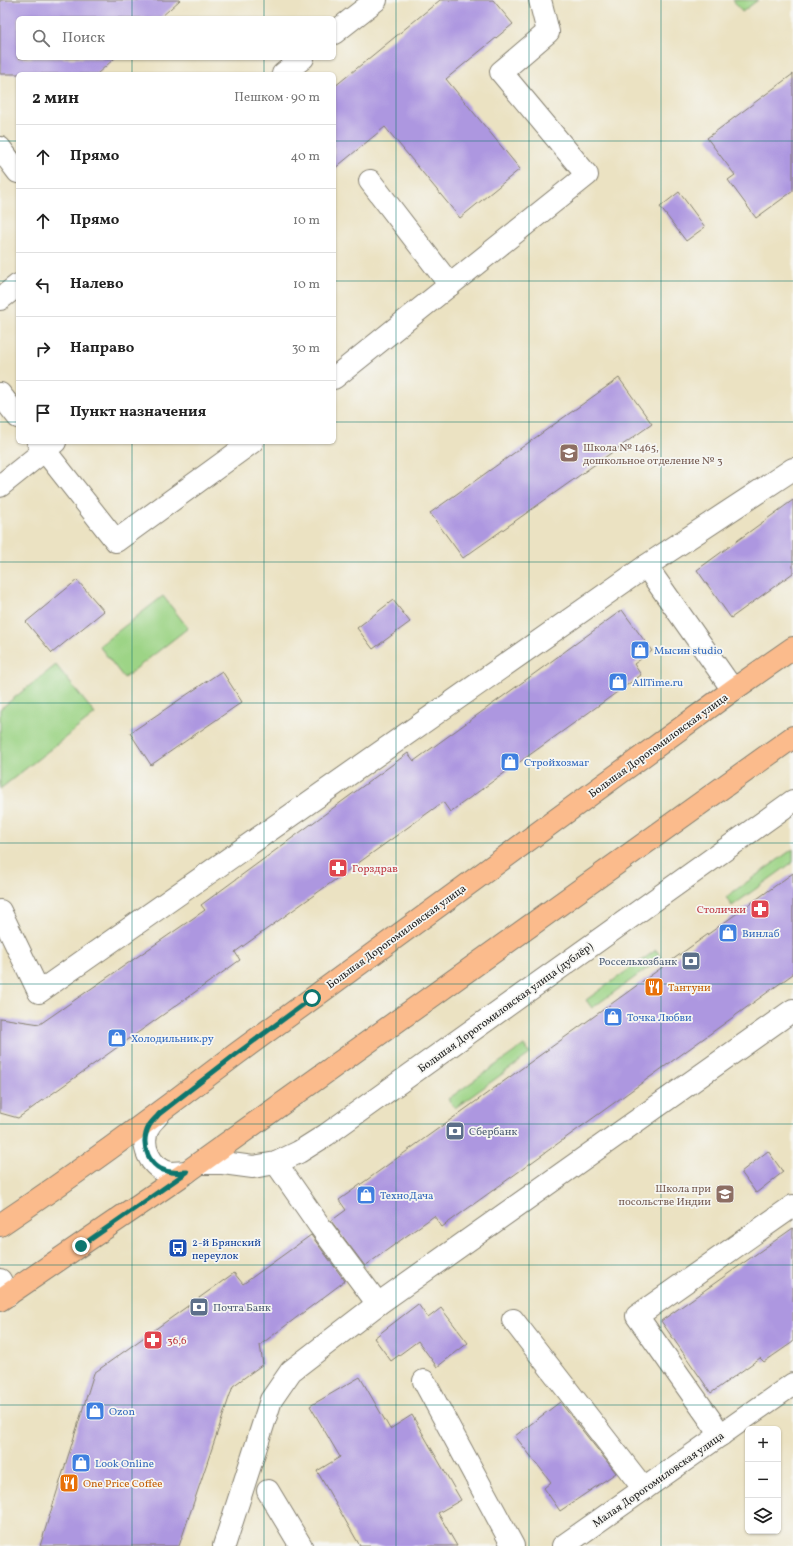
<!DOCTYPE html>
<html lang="ru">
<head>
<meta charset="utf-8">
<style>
	body { margin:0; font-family:Vollkorn,serif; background:#f2f2f2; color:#222 }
	.controls { position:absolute; right:12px; bottom:12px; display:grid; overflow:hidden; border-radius:6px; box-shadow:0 1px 3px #0004 }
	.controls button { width:36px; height:36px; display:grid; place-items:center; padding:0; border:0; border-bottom:1px solid #e0e0e0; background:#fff; color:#222; font:20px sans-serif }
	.stop { position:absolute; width:12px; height:12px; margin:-9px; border:3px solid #0f766e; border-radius:50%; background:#fff }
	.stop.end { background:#0f766e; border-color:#fff; box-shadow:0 1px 4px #0008 }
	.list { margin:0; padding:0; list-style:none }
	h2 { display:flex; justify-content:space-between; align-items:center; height:52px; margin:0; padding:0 16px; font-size:17px }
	h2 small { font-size:13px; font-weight:400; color:#767676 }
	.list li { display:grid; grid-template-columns:26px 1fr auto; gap:12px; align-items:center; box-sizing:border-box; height:64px; padding:0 16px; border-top:1px solid #e0e0e0 }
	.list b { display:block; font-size:15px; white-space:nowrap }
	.list em { font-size:13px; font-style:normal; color:#767676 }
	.icon { flex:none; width:22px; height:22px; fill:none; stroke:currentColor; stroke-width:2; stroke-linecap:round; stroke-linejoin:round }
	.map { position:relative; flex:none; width:793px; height:1546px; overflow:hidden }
	.search { position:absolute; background:#fff; box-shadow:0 1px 3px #0004; left:16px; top:16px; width:320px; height:44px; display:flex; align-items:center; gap:10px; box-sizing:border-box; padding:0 14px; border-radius:6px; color:#767676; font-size:15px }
	.panel { position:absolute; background:#fff; box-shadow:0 1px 3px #0004; left:16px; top:72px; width:320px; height:372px; border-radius:6px }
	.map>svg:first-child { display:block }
</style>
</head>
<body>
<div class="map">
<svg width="793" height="1546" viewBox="0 0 793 1546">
	<rect width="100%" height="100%" fill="#f6f6f2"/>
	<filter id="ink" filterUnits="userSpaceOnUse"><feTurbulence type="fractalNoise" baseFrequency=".025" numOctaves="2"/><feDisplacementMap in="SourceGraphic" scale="8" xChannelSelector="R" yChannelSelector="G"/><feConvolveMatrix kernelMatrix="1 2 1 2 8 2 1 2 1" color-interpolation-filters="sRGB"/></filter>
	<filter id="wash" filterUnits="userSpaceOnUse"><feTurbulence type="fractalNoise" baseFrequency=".012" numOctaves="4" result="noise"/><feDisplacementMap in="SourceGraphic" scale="16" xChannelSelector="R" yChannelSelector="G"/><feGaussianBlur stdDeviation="0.9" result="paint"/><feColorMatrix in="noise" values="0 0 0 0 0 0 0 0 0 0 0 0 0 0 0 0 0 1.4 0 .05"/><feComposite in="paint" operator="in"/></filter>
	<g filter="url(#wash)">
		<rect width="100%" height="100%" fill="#ebe2c2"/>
		<g fill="#9dd486" stroke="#5c7851">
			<polygon points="733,0 758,0 742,12"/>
			<polygon points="163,596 188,628 124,678 99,646"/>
			<polygon points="56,665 95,714 0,789 0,709"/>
			<polygon points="793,849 793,862 732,906 726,897"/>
			<polygon points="656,950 662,958 592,1008 586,1000"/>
			<polygon points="524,1045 530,1054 455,1108 448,1099"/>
		</g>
		<g id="blocks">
			<g fill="#ad97e0">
				<polygon points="0,0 180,0 160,18 18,18 18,58 115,58 97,74 0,74"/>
				<polygon points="440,0 493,0 513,24 446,79 520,169 460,218 385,127 334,169 334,87"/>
				<polygon points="793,74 793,191 756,218 728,180 735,175 707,138"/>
				<polygon points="679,192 705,227 686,241 660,207"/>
				<polygon points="619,378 652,424 463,558 430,513"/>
				<polygon points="793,500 793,573 731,618 697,570"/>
				<polygon points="77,580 104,611 52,653 26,622"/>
				<polygon points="393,600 410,622 373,649 357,628"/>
				<polygon points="622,610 652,651 634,664 641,675 450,812 443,802 235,952 240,960 18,1118 0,1113 0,1018 40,1024 205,910 201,905 408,753 414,761"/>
				<polygon points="222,671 242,702 151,765 130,733"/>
				<polygon points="793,873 793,974 442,1227 434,1216 365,1266 331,1221 346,1210 339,1200"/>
				<polygon points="768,1151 783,1172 756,1193 741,1172"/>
				<polygon points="793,1228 793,1342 764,1362 760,1358 711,1393 661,1321"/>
				<polygon points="311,1235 345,1281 260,1345 263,1364 233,1386 179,1546 40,1546 94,1373 234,1273 243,1284"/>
				<polygon points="418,1304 428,1318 441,1308 468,1343 437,1367 418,1341 391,1361 374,1338"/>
				<polygon points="360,1377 390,1429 412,1415 461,1500 438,1513 457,1546 360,1546 317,1471 340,1457 310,1406"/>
				<polygon points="560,1402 616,1473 560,1511 544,1488 551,1482 515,1436"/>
			</g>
		</g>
	</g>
	<g filter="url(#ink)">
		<use href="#blocks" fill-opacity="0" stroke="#847f6f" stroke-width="1"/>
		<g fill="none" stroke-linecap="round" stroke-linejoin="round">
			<defs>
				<g id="minor">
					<polyline points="334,33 376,0"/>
					<polyline points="283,74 303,58"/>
					<polyline points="0,148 18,172"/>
					<polyline points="370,181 450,285"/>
					<polyline points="0,299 18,285"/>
					<polyline points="334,378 587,175 501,72 548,32 540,0"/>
					<polyline points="0,394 18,417"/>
					<polyline points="38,442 116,541 252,442"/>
					<polyline points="0,486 55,442"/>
					<polyline points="646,566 733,690"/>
					<polyline points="0,911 39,992 646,566 793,469"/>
					<path d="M159,1114C156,1118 151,1122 149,1126C139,1145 150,1169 171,1173C176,1173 182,1172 187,1172"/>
					<polyline points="200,1163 223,1163 253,1167 276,1163 299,1152 326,1135 793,801"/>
					<polyline points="276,1163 319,1225 378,1304"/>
					<polyline points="0,1280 8,1295"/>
					<polyline points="513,1320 644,1489"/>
					<polyline points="424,1381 513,1546"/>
					<polyline points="721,1435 637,1316 793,1206"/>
					<polyline points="268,1491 301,1546"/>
					<polyline points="224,1546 271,1400 291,1371 378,1304 793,1010"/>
					<polyline points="563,1546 793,1384"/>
				</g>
				<g id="major">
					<path d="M0,1225C81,1171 158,1114 235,1055L733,690L793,648"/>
					<polyline points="0,1300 187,1172 793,737"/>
				</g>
			</defs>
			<use href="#minor" stroke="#847f6f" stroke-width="24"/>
			<use href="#major" stroke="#847f6f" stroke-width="24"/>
			<use href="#minor" stroke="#fff" stroke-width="22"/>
			<use href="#major" stroke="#fbbb8c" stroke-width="22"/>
		</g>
	</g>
	<g fill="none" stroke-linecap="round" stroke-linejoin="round" filter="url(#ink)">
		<path stroke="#0f766e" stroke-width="5" d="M81,1246L187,1172C182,1172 176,1173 171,1172C149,1169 139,1145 149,1126C151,1122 156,1118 159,1114L235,1055L312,998"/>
	</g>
	<path fill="none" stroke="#0f766e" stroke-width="1" stroke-opacity="0.55" d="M132,0V18M264,0V18M396,0V1546M529,0V1546M661,0V1546M132,58V74M264,58V74M0,141H18M334,141H793M0,281H18M334,281H793M0,422H18M334,422H793M132,442V1546M264,442V1546M0,562H793M0,703H793M0,843H793M0,984H793M0,1124H793M0,1265H793M0,1405H793"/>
	<defs>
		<symbol id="school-square" viewBox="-11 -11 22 22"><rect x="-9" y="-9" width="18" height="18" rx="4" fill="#8d6e63" stroke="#f6f6f2"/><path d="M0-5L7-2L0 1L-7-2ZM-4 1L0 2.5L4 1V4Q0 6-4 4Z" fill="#fff"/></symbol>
		<symbol id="shop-square" viewBox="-11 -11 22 22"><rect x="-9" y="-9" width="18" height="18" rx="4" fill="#3f7fe0" stroke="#f6f6f2"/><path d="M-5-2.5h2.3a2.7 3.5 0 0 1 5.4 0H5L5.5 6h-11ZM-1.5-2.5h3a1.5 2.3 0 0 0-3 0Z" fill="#fff"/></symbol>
		<symbol id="pharmacy-square" viewBox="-11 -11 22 22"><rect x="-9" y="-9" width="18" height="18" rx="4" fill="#e0444e" stroke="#f6f6f2"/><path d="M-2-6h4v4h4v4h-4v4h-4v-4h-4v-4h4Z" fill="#fff"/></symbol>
		<symbol id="bank-square" viewBox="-11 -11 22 22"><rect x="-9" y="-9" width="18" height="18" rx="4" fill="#5c6f8a" stroke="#f6f6f2"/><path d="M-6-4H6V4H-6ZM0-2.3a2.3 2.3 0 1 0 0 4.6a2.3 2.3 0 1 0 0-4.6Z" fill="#fff"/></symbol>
		<symbol id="restaurant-square" viewBox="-11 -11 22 22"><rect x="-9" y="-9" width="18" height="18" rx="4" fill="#e8710a" stroke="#f6f6f2"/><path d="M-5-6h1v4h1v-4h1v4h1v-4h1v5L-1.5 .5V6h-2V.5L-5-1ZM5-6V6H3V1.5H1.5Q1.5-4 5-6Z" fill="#fff"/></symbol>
		<symbol id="bus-square" viewBox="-11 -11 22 22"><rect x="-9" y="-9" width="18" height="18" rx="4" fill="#1a4fb4" stroke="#f6f6f2"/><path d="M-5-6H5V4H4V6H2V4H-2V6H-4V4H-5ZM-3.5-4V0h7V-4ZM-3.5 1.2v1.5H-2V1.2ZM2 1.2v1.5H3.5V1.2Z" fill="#fff"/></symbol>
	</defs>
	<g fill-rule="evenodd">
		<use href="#school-square" x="558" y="442" width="22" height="22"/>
		<use href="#shop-square" x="629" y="639" width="22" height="22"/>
		<use href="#shop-square" x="607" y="671" width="22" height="22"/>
		<use href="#shop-square" x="499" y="751" width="22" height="22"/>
		<use href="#pharmacy-square" x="327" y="857" width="22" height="22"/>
		<use href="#pharmacy-square" x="749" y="898" width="22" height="22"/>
		<use href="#shop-square" x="717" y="922" width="22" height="22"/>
		<use href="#bank-square" x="680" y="950" width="22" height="22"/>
		<use href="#restaurant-square" x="643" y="976" width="22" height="22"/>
		<use href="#shop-square" x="602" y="1006" width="22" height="22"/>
		<use href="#shop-square" x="106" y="1027" width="22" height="22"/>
		<use href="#bank-square" x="444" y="1120" width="22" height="22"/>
		<use href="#school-square" x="714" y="1183" width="22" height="22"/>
		<use href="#shop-square" x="355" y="1184" width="22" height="22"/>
		<use href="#bus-square" x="167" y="1237" width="22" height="22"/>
		<use href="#bank-square" x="188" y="1296" width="22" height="22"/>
		<use href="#pharmacy-square" x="142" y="1329" width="22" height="22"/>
		<use href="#shop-square" x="84" y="1400" width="22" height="22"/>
		<use href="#shop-square" x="70" y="1452" width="22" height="22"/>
		<use href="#restaurant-square" x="58" y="1472" width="22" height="22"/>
	</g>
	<g text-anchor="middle" stroke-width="3.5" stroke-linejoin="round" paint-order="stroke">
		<g font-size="11" fill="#785e54" stroke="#f6f6f2" text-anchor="start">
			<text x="583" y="451">Школа № 1465,<tspan x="583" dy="13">дошкольное отделение № 3</tspan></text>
			<text x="711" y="1192" text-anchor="end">Школа при<tspan x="711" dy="13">посольстве Индии</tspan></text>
		</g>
		<g font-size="11" fill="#366cbe" stroke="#f6f6f2" text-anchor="start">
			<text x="654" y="654">Мысин studio</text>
			<text x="632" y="686">AllTime.ru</text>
			<text x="524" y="766">Стройхозмаг</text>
			<text x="742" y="937">Винлаб</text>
			<text x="627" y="1021">Точка Любви</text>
			<text x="131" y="1042">Холодильник.ру</text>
			<text x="380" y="1199">ТехноДача</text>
			<text x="109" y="1415">Ozon</text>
			<text x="95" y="1467">Look Online</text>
		</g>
		<g font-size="11" fill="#1c1c1c" stroke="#f6f6f2">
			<text transform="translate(658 745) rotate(-36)" y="4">Большая Дорогомиловская улица</text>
			<text transform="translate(396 936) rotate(-36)" y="4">Большая Дорогомиловская улица</text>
			<text transform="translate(505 1007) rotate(-36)" y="4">Большая Дорогомиловская улица (дублёр)</text>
			<text transform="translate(658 1479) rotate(-35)" y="4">Малая Дорогомиловская улица</text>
		</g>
		<g font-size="11" fill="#be3a42" stroke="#f6f6f2" text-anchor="start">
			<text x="352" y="872">Горздрав</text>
			<text x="746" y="913" text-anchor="end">Столички</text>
			<text x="167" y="1344">36,6</text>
		</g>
		<g font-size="11" fill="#4e5e75" stroke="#f6f6f2" text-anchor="start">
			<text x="677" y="965" text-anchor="end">Россельхозбанк</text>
			<text x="469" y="1135">Сбербанк</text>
			<text x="213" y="1311">Почта Банк</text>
		</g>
		<g font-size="11" fill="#c56008" stroke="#f6f6f2" text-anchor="start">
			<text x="668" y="991">Тантуни</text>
			<text x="83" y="1487">One Price Coffee</text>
		</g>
		<g font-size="11" fill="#164399" stroke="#f6f6f2" text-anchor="start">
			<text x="192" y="1246">2-й Брянский<tspan x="192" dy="13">переулок</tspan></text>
		</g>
	</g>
</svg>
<div class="controls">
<button>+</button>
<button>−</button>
<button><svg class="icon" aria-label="layers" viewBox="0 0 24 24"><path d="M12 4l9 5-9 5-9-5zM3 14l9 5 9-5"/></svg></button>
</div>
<div class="stop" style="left:312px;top:998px"></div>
<div class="stop end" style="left:81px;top:1246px"></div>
<div class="search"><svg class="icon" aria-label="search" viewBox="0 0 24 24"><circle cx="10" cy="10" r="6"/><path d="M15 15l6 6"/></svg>Поиск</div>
<section class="panel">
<h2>2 мин<small>Пешком · 90 m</small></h2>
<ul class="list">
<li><svg class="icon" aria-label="ahead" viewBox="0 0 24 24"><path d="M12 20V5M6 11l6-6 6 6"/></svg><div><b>Прямо</b></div><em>40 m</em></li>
<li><svg class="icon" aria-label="ahead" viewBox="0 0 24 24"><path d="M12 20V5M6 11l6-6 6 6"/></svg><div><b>Прямо</b></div><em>10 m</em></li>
<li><svg class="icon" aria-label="left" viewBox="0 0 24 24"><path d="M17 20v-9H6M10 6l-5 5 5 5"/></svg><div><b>Налево</b></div><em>10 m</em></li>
<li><svg class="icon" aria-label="right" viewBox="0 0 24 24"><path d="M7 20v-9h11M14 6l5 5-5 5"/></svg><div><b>Направо</b></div><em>30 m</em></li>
<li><svg class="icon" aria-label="arrive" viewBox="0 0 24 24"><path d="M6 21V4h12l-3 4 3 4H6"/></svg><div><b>Пункт назначения</b></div></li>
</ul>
</section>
</div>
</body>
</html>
